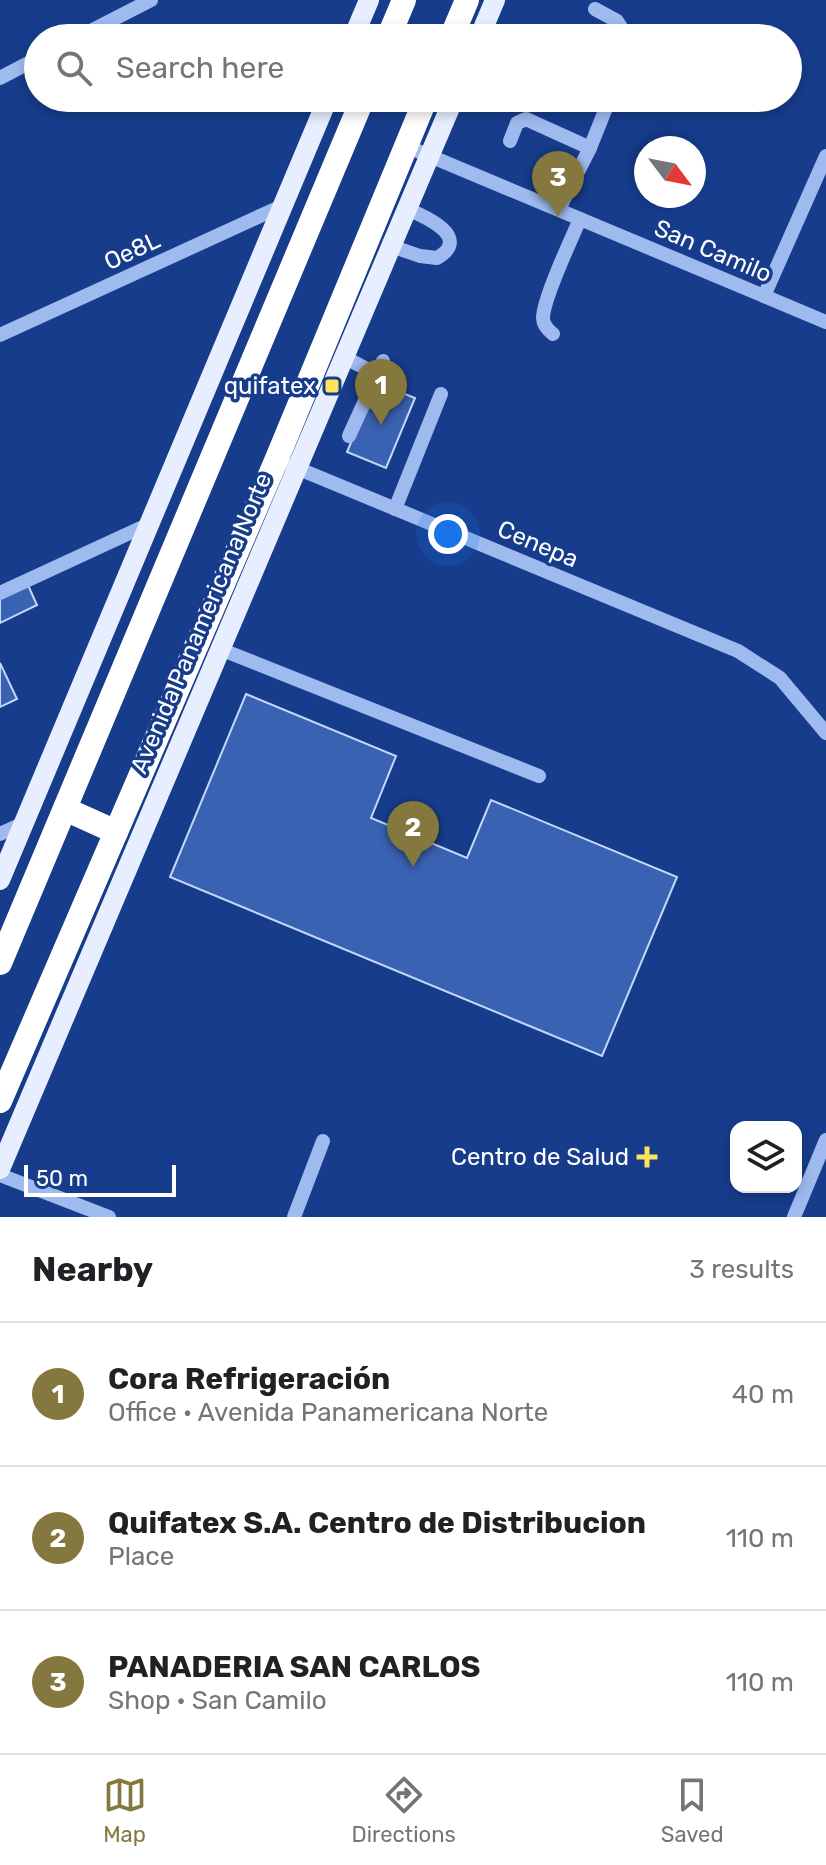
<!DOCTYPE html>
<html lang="en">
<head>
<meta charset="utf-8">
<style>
	body { margin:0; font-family:Rubik,sans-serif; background:#f6f6f6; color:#202124 }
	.controls { position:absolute; right:24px; bottom:24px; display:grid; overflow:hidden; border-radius:16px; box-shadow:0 4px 12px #0003 }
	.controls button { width:72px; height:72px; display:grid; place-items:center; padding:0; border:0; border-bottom:2px solid #e0e0e0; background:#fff; color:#202124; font:40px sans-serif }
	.compass { position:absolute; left:634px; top:136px; width:72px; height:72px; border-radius:50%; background:#fff; box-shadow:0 4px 12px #0003; rotate:122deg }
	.scale { position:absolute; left:24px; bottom:20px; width:152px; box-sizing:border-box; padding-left:8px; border:4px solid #fff; border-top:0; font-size:22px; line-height:28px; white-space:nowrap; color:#fff; -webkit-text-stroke:6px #163c8b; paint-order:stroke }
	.you { position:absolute; left:448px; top:534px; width:28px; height:28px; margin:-20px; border:6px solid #fff; border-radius:50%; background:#1a73e8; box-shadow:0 0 0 12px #1a73e833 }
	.badge { display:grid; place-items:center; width:52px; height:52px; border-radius:50%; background:#84783e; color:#fff; font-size:26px; font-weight:700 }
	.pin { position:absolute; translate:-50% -66px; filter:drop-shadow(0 2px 4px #0008) }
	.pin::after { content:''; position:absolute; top:42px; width:28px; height:24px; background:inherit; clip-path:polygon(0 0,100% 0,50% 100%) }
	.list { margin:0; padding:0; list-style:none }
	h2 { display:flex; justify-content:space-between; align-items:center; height:104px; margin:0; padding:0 32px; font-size:34px }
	h2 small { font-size:26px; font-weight:400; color:#757577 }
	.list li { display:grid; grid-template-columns:52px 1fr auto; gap:24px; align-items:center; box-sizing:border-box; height:144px; padding:0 32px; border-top:2px solid #e0e0e0 }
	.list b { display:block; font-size:30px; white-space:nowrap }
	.list p { margin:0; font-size:26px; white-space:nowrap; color:#757577 }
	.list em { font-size:26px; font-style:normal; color:#757577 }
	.icon { flex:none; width:44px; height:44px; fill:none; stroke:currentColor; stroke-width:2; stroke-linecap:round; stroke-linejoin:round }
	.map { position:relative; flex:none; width:826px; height:1217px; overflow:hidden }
	.search { position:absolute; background:#fff; box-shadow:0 4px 12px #0003; left:24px; right:24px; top:24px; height:88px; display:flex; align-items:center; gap:20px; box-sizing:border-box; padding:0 28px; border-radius:44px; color:#757577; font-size:30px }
	.sheet { height:536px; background:#fff }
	nav { display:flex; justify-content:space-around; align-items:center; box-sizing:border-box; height:112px; border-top:2px solid #e0e0e0; background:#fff; font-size:22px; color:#757577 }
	nav a { display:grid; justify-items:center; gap:4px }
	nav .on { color:#84783e }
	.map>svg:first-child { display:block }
</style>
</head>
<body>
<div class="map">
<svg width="826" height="1217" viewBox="0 0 826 1217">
	<rect width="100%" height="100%" fill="#163c8b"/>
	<g fill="#3a62b2" stroke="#c5d8fb" stroke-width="2">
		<polygon points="376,382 415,398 386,468 347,452"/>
		<polygon points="27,583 37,605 0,623 0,596"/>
		<polygon points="0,663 17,699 0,707"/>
		<polygon points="246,694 396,756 371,818 467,858 491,800 677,877 602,1056 170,877"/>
	</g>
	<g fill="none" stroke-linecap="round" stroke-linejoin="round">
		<g stroke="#9fbaef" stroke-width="14">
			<polyline points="595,9 617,21 628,38"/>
			<polyline points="77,38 151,0"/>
			<polyline points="0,78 38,58"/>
			<polyline points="510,141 517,123 526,119 590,148"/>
			<polyline points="406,146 826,322"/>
			<polyline points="559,209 590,148 610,98"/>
			<path d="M391,246L420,256L437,258C473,237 424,216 407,209"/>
			<polyline points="764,296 826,156"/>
			<path d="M553,334C548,330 543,325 543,318C543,299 571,240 580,219"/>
			<polyline points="0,335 282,206"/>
			<polyline points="344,357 378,375"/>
			<polyline points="349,436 383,361"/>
			<polyline points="292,466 738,651 780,678 826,733"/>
			<polyline points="395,509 441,394"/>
			<polyline points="0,593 147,525"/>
			<polyline points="220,649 539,776"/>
			<polyline points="0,834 24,823"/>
			<polyline points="0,1175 109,1217"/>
			<polyline points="294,1217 323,1141"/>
			<polyline points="794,1217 826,1140"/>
		</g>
		<g stroke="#e7eeff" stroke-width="20">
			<polyline points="353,38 369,0"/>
			<polyline points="479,38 495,0"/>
			<polyline points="0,880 328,98"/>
			<polyline points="0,1169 454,98"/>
		</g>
		<g stroke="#fff" stroke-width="24">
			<polyline points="388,38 404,0"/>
			<polyline points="451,38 467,0"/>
			<polyline points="65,809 116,832"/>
			<polyline points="0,963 363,98"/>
			<polyline points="0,1101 276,461 426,98"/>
		</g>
	</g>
	<g fill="#ffe25d" stroke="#163c8b" stroke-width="3">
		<rect x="324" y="378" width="16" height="16" rx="4"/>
		<path d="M643 1145h8v8h8v8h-8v8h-8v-8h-8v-8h8z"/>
	</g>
	<g text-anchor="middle" stroke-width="7" stroke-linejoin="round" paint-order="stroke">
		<g font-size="24" fill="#fff" stroke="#163c8b">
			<text transform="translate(132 251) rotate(-25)" y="8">Oe8L</text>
			<text transform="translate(713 251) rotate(23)" y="8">San Camilo</text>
			<text transform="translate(538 544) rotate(23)" y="8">Cenepa</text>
			<text transform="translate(201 623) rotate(-67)" y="8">Avenida Panamericana Norte</text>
		</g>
		<g font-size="24" fill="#fff" stroke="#163c8b" text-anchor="end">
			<text x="316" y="394">quifatex</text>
			<text x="629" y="1165">Centro de Salud</text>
		</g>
	</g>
</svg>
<div class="controls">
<button><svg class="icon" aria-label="layers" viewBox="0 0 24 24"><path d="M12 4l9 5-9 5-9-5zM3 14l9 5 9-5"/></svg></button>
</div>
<svg class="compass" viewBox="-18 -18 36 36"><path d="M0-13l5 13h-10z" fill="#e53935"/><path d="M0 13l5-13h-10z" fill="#757577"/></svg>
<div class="scale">50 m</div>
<div class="you"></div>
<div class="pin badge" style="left:381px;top:425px">1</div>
<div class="pin badge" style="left:413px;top:867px">2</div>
<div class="pin badge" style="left:558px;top:217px">3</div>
<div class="search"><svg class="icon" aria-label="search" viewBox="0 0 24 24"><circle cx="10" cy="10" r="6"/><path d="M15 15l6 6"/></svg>Search here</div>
</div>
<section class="sheet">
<h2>Nearby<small>3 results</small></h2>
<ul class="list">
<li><span class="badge">1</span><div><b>Cora Refrigeración</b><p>Office · Avenida Panamericana Norte</p></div><em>40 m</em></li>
<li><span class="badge">2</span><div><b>Quifatex S.A. Centro de Distribucion</b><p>Place</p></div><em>110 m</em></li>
<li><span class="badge">3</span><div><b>PANADERIA SAN CARLOS</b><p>Shop · San Camilo</p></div><em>110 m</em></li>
</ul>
</section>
<nav>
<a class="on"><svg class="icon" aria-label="map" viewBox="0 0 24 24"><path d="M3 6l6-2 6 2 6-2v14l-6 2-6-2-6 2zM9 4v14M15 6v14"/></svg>Map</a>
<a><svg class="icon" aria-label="directions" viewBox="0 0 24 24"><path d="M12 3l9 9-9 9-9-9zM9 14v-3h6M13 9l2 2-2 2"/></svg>Directions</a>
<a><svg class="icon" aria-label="saved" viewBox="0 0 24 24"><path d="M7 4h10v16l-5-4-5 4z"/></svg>Saved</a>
</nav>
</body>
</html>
